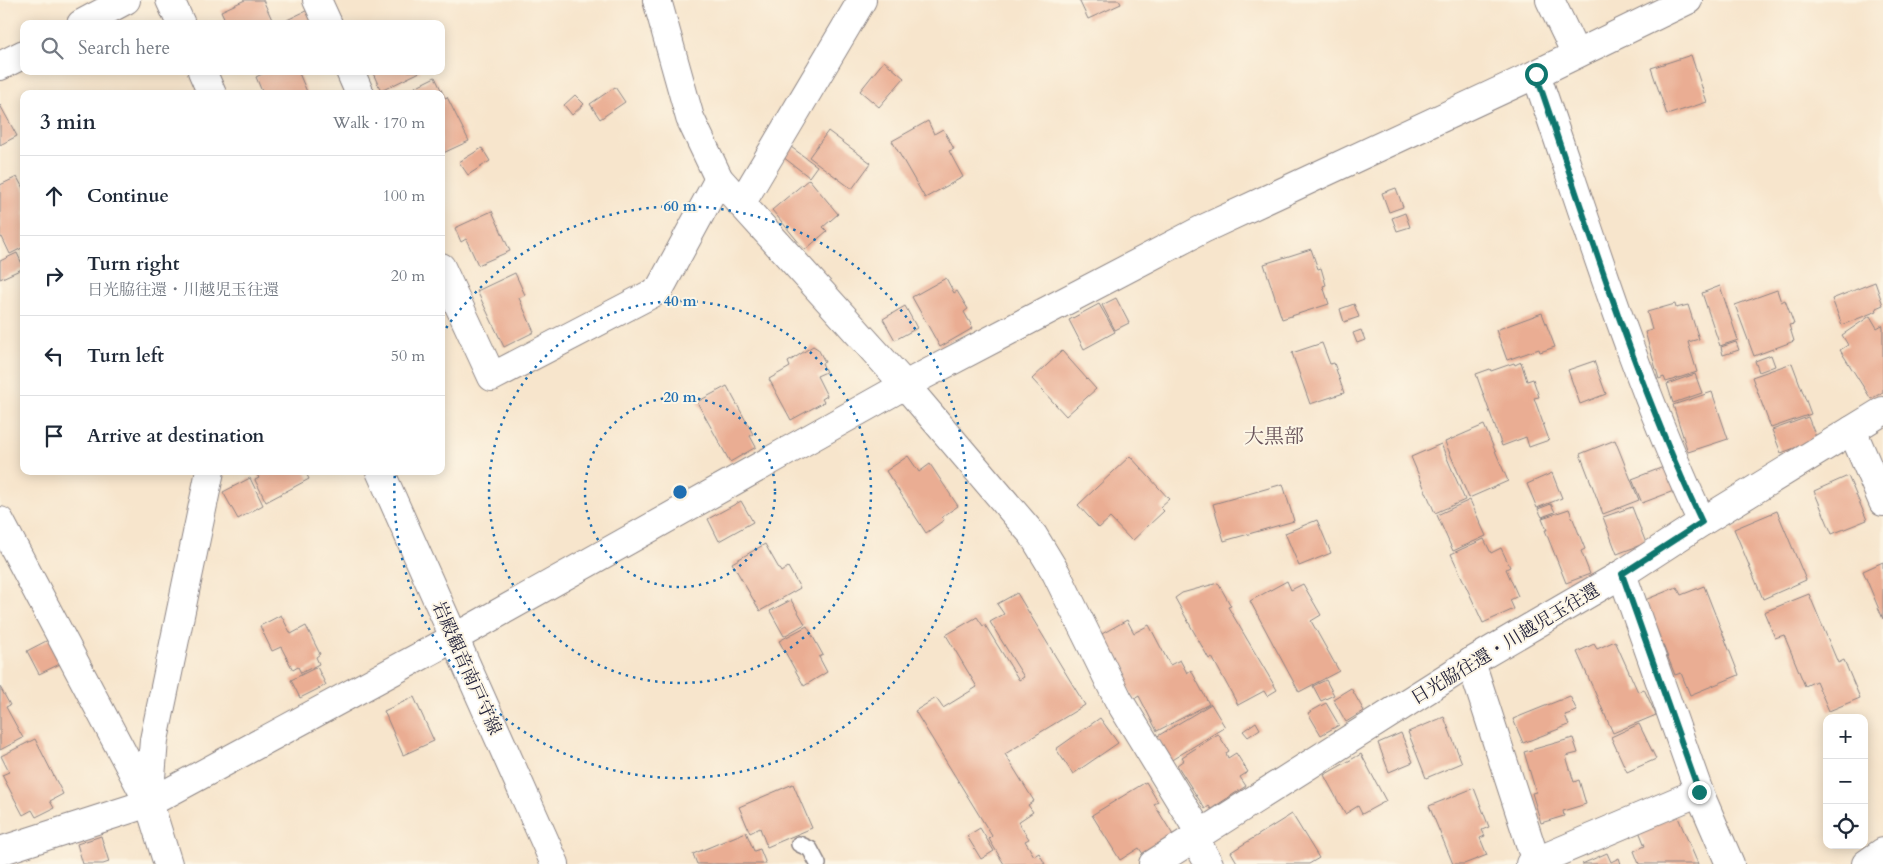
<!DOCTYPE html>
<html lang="en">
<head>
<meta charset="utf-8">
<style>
	body { margin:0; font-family:Cardo,"Noto Serif JP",serif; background:#f2f2f3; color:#1f2937 }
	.controls { position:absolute; right:15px; bottom:15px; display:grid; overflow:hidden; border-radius:10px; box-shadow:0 2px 12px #0003 }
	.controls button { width:45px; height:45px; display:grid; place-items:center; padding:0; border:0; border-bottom:1px solid #e0e1e3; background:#fff; color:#1f2937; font:25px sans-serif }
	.stop { position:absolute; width:15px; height:15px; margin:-11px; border:4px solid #0f766e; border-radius:50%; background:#fff }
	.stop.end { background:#0f766e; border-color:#fff; box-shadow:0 1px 5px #0008 }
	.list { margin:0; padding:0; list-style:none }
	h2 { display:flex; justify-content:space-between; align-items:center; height:65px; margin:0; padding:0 20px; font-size:21px }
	h2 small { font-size:16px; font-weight:400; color:#747a83 }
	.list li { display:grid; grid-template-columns:32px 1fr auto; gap:15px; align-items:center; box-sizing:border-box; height:80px; padding:0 20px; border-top:1px solid #e0e1e3 }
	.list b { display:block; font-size:19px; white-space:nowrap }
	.list p { margin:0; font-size:16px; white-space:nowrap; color:#747a83 }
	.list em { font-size:16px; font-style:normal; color:#747a83 }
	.icon { flex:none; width:28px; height:28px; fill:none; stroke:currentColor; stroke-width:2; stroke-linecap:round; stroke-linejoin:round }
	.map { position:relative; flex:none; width:1883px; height:864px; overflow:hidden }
	.search { position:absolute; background:#fff; box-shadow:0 2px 12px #0003; left:20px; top:20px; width:425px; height:55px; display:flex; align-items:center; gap:12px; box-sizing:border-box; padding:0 18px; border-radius:10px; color:#747a83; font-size:19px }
	.panel { position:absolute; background:#fff; box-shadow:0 2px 12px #0003; left:20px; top:90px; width:425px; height:385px; border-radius:10px }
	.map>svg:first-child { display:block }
</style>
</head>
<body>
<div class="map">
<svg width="1883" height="864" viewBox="0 0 1883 864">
	<rect width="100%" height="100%" fill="#fcf5e5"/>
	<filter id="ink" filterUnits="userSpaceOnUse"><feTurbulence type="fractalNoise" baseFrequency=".02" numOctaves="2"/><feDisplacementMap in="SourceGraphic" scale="10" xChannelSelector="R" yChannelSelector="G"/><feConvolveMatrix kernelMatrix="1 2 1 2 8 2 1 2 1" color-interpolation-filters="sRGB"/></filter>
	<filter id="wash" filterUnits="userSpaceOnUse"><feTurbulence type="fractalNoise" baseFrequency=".0096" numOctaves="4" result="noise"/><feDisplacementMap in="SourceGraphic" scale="20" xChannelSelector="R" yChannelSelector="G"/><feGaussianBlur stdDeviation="1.12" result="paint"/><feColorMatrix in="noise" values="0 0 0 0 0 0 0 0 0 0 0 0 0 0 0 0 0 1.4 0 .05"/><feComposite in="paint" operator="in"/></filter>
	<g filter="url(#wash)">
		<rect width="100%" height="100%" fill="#f7e5cc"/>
		<g id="blocks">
			<g fill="#eaad93">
				<polygon points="245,0 263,0 274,24 227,24 221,11"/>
				<polygon points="1079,0 1119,0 1121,4 1088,19"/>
				<polygon points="312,8 320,24 289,24 287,20"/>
				<polygon points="1691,55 1707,102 1667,115 1651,68"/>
				<polygon points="884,61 904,78 879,107 860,91"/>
				<polygon points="268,71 298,71 308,94 263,94 256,77"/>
				<polygon points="372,71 422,71 381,91"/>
				<polygon points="435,77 445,98 447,97 469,141 441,154 441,94 411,94 416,91 415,87"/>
				<polygon points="615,87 625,102 600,119 590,104"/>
				<polygon points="575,95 584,104 572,115 564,105"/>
				<polygon points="0,105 17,136 0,145"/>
				<polygon points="928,121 934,134 943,129 954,149 949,151 963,177 925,198 892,141"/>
				<polygon points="828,131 871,163 852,189 809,157"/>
				<polygon points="791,147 817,166 809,177 783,157"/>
				<polygon points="482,148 490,161 468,175 459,162"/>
				<polygon points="17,177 24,190 24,247 10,254 2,237 0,238 0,185"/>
				<polygon points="809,179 838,214 823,227 827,231 805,250 772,210"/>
				<polygon points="1396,188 1403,207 1389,212 1382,193"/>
				<polygon points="492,211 510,251 478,265 466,239 461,242 455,228"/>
				<polygon points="1405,213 1410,227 1397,231 1392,218"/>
				<polygon points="1311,249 1318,269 1321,268 1326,285 1323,286 1329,304 1282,319 1264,264"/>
				<polygon points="17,253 24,268 0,279 0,261"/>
				<polygon points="515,273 525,295 519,298 534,332 504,347 477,291"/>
				<polygon points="946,278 954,293 957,291 968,309 964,312 973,328 940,347 912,297"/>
				<polygon points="1875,282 1883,305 1876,308 1877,311 1842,325 1832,299"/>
				<polygon points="1720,286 1738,340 1720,346 1702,293"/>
				<polygon points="1777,290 1781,302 1785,300 1794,324 1789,325 1794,341 1754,356 1735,305"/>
				<polygon points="1116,298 1129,323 1115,330 1102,305"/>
				<polygon points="1099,304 1115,332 1084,349 1069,320"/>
				<polygon points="1354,304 1359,317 1344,322 1340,309"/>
				<polygon points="1675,304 1676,308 1688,305 1699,339 1688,342 1697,372 1666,382 1664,377 1659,379 1645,332 1652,330 1647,312"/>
				<polygon points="905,306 917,328 895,340 883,319"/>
				<polygon points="1542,313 1555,347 1540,352 1539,349 1507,360 1496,330"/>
				<polygon points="1870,316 1877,328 1882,325 1883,327 1883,392 1871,399 1840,350 1848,345 1842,335"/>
				<polygon points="1361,330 1365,340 1357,343 1353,333"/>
				<polygon points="1736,342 1739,350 1723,355 1721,347"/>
				<polygon points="1322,343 1330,364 1334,363 1344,393 1310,404 1292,353"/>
				<polygon points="813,346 818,349 825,362 822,363 826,372 817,376 827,396 822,399 824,402 791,420 769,379 790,367 788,362"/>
				<polygon points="1062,351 1096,389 1066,416 1032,379"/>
				<polygon points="1771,355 1775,366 1759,372 1755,361"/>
				<polygon points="1594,361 1606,394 1580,404 1568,370"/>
				<polygon points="1521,362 1527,381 1533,379 1539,397 1534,398 1549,440 1529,447 1526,437 1502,446 1476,374 1490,369 1491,371 1514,363 1515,365"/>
				<polygon points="1792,363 1811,414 1771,428 1752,377"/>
				<polygon points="1695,374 1702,393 1673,403 1667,384"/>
				<polygon points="727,386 753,434 750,436 756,447 730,462 697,402"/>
				<polygon points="1712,392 1728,439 1688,452 1673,405"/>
				<polygon points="1808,417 1816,437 1810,439 1811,442 1781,453 1772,430"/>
				<polygon points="1484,425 1508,481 1469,498 1445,442"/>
				<polygon points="1615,440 1639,500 1603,514 1580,454"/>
				<polygon points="1441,444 1465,500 1435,513 1411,457"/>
				<polygon points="908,456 919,472 930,464 958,506 942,517 944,520 926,533 886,471"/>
				<polygon points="1130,456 1169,499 1160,507 1164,511 1132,541 1110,518 1099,528 1078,505"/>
				<polygon points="1669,465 1679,489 1642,503 1632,479"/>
				<polygon points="255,471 305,471 309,479 266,502 255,480 259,478"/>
				<polygon points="1552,473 1562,498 1537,508 1527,484"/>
				<polygon points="1848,476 1867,520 1832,534 1814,491"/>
				<polygon points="250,478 263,505 238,519 223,492"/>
				<polygon points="1283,484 1294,521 1224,541 1213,504"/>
				<polygon points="1470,500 1486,536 1453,551 1437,515"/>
				<polygon points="741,501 753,522 719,541 708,519"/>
				<polygon points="1551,504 1555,512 1542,517 1538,509"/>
				<polygon points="1632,507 1646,543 1617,554 1603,517"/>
				<polygon points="1569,509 1585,549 1581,551 1590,574 1566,583 1545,530 1547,530 1542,518"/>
				<polygon points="1777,511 1806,580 1763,599 1734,529"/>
				<polygon points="1317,520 1331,553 1299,566 1285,533"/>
				<polygon points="1484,539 1491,553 1501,548 1510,567 1506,569 1518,596 1510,600 1514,609 1483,623 1451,554"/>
				<polygon points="765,544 781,572 788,567 800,588 760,611 732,563"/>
				<polygon points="1883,562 1883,619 1863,571"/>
				<polygon points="1287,581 1291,590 1303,584 1321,615 1311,621 1339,671 1299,692 1250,601"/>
				<polygon points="1218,583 1231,606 1228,607 1277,690 1267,696 1264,691 1238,705 1212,657 1209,659 1175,598 1182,593"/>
				<polygon points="1704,586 1739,675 1690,695 1681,673 1675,675 1645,600 1677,587 1681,595"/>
				<polygon points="1017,593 1085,705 1005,754 1034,801 1028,805 1033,812 1018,822 1029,839 1025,841 1034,856 1039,853 1045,864 1004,864 989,839 992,836 915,711 936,698 943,708 977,687 946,635 977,617 983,626 985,625 1019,680 1024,677 990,622 1004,614 997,604"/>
				<polygon points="1809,594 1838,663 1844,660 1860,698 1829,711 1816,681 1805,686 1784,635 1775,638 1764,612"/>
				<polygon points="791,600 805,624 784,636 770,611"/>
				<polygon points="281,615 291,634 306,626 320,654 316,657 319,664 301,673 298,667 293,670 281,647 272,651 260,626"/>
				<polygon points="1127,620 1134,633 1149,625 1170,665 1180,660 1187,673 1191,670 1209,704 1157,731 1139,696 1134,699 1100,635"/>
				<polygon points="807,626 823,655 819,657 827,672 804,686 779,641"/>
				<polygon points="50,639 62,663 39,674 27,651"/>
				<polygon points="1615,641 1638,692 1644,689 1656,715 1613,733 1577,652 1594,644 1597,649"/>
				<polygon points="317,667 326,685 300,698 291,680"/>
				<polygon points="1326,680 1334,695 1321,701 1313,686"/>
				<polygon points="0,687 10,705 6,707 23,738 0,750"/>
				<polygon points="1351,688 1364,711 1346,722 1333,699"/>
				<polygon points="1570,696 1577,711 1565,715 1569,725 1523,743 1513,719"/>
				<polygon points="414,697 434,741 403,755 384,711"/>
				<polygon points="1326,703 1339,725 1321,735 1308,713"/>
				<polygon points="1211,704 1225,727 1170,761 1156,737"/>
				<polygon points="1444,717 1462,763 1426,778 1408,732"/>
				<polygon points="1100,718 1118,743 1073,774 1056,749"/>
				<polygon points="1256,722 1260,729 1248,737 1243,731"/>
				<polygon points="1639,724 1656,759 1627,772 1611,737"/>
				<polygon points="1401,733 1413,762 1389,772 1378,743"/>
				<polygon points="1218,734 1229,751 1226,753 1228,758 1236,753 1248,772 1240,777 1246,786 1211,809 1209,806 1205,809 1177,765 1184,760 1182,757"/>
				<polygon points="1573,738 1578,753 1566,756 1574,782 1579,780 1586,804 1563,811 1564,816 1541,823 1532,793 1536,792 1524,752"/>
				<polygon points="35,739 63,794 50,801 54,808 36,817 32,810 23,815 2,775 9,772 1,756"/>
				<polygon points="1361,754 1386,801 1362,814 1358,806 1345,814 1324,775"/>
				<polygon points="1146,782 1158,802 1154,804 1173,835 1143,854 1139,848 1120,860 1092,815"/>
				<polygon points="793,784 812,828 767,847 760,828 750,833 739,807"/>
				<polygon points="1474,788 1489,827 1482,830 1485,836 1480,838 1487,855 1464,864 1453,864 1429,806"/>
				<polygon points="1292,814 1319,858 1309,864 1238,864 1231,852"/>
				<polygon points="1677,815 1698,864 1639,864 1634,851 1645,846 1639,831"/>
				<polygon points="980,828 994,851 981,859 967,836"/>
				<polygon points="746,832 754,851 760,849 766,864 697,864 693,854"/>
				<polygon points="101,836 109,862 103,864 83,864 77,844"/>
				<polygon points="1607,853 1611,862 1619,858 1621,864 1582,864"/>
			</g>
		</g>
	</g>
	<g filter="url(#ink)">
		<use href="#blocks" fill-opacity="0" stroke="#8c8484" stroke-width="1"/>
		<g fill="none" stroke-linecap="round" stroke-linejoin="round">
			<defs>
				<polyline id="service" points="799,844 810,849 818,864"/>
				<g id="minor">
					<polyline points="317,0 328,24"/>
					<path d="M657,0L690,118L719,179L905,385L1203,229L1536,74C1588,225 1634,378 1702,522"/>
					<polyline points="1550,0 1576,54"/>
					<polyline points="350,71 360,94"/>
					<polyline points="1536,74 1688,0"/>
					<polyline points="741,204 862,0"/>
					<polyline points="441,267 492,377 659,290 719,179"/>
					<polyline points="1852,430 1883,502"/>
					<polyline points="0,521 149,803"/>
					<polyline points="1622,574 1699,792 1730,864"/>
					<polyline points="1471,662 1536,862"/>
					<polyline points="1195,839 1209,864"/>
					<polyline points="0,851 149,803 454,638 905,385 1033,535 1056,573 1118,699 1201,835"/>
					<polyline points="168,864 149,803 154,740 210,471"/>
					<polyline points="1153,864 1471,662 1622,574 1702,522 1883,411"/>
					<polyline points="1530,864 1699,792"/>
					<polyline points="1866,864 1883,852"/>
				</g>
				<g id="tertiary">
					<polyline points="81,24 126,0"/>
					<polyline points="0,66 24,54"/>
				</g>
				<g id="secondary">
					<polyline points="170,0 181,24"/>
					<polyline points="202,71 212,94"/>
					<polyline points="380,471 555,864"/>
				</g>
			</defs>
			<use href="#service" stroke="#8c8484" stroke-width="18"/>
			<use href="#minor" stroke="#8c8484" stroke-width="30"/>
			<use href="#tertiary" stroke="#8c8484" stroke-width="30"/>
			<use href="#secondary" stroke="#8c8484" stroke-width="30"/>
			<use href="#service" stroke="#fff" stroke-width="15"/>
			<use href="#minor" stroke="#fff" stroke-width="28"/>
			<use href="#tertiary" stroke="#fff" stroke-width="28"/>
			<use href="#secondary" stroke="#fff" stroke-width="28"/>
		</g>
	</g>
	<g fill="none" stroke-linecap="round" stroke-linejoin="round" filter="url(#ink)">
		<path stroke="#0f766e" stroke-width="6" d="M1536,74C1588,225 1634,378 1702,522L1622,574L1699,792"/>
	</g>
	<g fill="none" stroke="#1f6fb2" stroke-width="2.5" stroke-dasharray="2.5 5">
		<circle cx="680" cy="492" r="95"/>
		<circle cx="680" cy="492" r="191"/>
		<path d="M442 334A286 286 0 1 1 395 472"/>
	</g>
	<g text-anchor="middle" stroke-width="4" stroke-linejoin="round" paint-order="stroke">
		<g font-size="18" fill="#22223b" stroke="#fcf5e5">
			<text transform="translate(1505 644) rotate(-31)" y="6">日光脇往還・川越児玉往還</text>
			<text transform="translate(467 668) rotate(66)" y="6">岩殿観音南戸守線</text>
		</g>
		<g font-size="20" fill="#68535a" stroke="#fcf5e5">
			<text x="1274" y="443">大黒部</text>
		</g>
	</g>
	<circle cx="680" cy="492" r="8" fill="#1f6fb2" stroke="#fcf5e5" stroke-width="2.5"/>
	<g font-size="15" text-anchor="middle" font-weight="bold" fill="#1f6fb2" stroke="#fcf5e5" stroke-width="4" stroke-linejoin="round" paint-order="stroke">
		<text x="680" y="211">60 m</text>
		<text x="680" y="306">40 m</text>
		<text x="680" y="402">20 m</text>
	</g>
</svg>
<div class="controls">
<button>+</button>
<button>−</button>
<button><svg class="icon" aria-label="locate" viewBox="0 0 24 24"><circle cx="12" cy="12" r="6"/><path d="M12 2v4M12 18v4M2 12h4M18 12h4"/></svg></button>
</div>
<div class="stop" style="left:1536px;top:74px"></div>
<div class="stop end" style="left:1699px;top:792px"></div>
<div class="search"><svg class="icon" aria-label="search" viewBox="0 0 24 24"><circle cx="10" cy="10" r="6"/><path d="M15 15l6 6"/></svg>Search here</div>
<section class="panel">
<h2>3 min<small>Walk · 170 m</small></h2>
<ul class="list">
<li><svg class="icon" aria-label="ahead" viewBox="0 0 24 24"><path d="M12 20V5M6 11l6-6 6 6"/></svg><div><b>Continue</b></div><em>100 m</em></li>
<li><svg class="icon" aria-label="right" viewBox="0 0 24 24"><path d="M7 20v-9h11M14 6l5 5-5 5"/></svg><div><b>Turn right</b><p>日光脇往還・川越児玉往還</p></div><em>20 m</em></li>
<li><svg class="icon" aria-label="left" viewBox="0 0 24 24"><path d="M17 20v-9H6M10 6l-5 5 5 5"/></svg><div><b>Turn left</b></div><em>50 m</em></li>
<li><svg class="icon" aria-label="arrive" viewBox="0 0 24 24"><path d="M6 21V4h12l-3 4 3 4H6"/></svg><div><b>Arrive at destination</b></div></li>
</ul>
</section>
</div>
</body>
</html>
